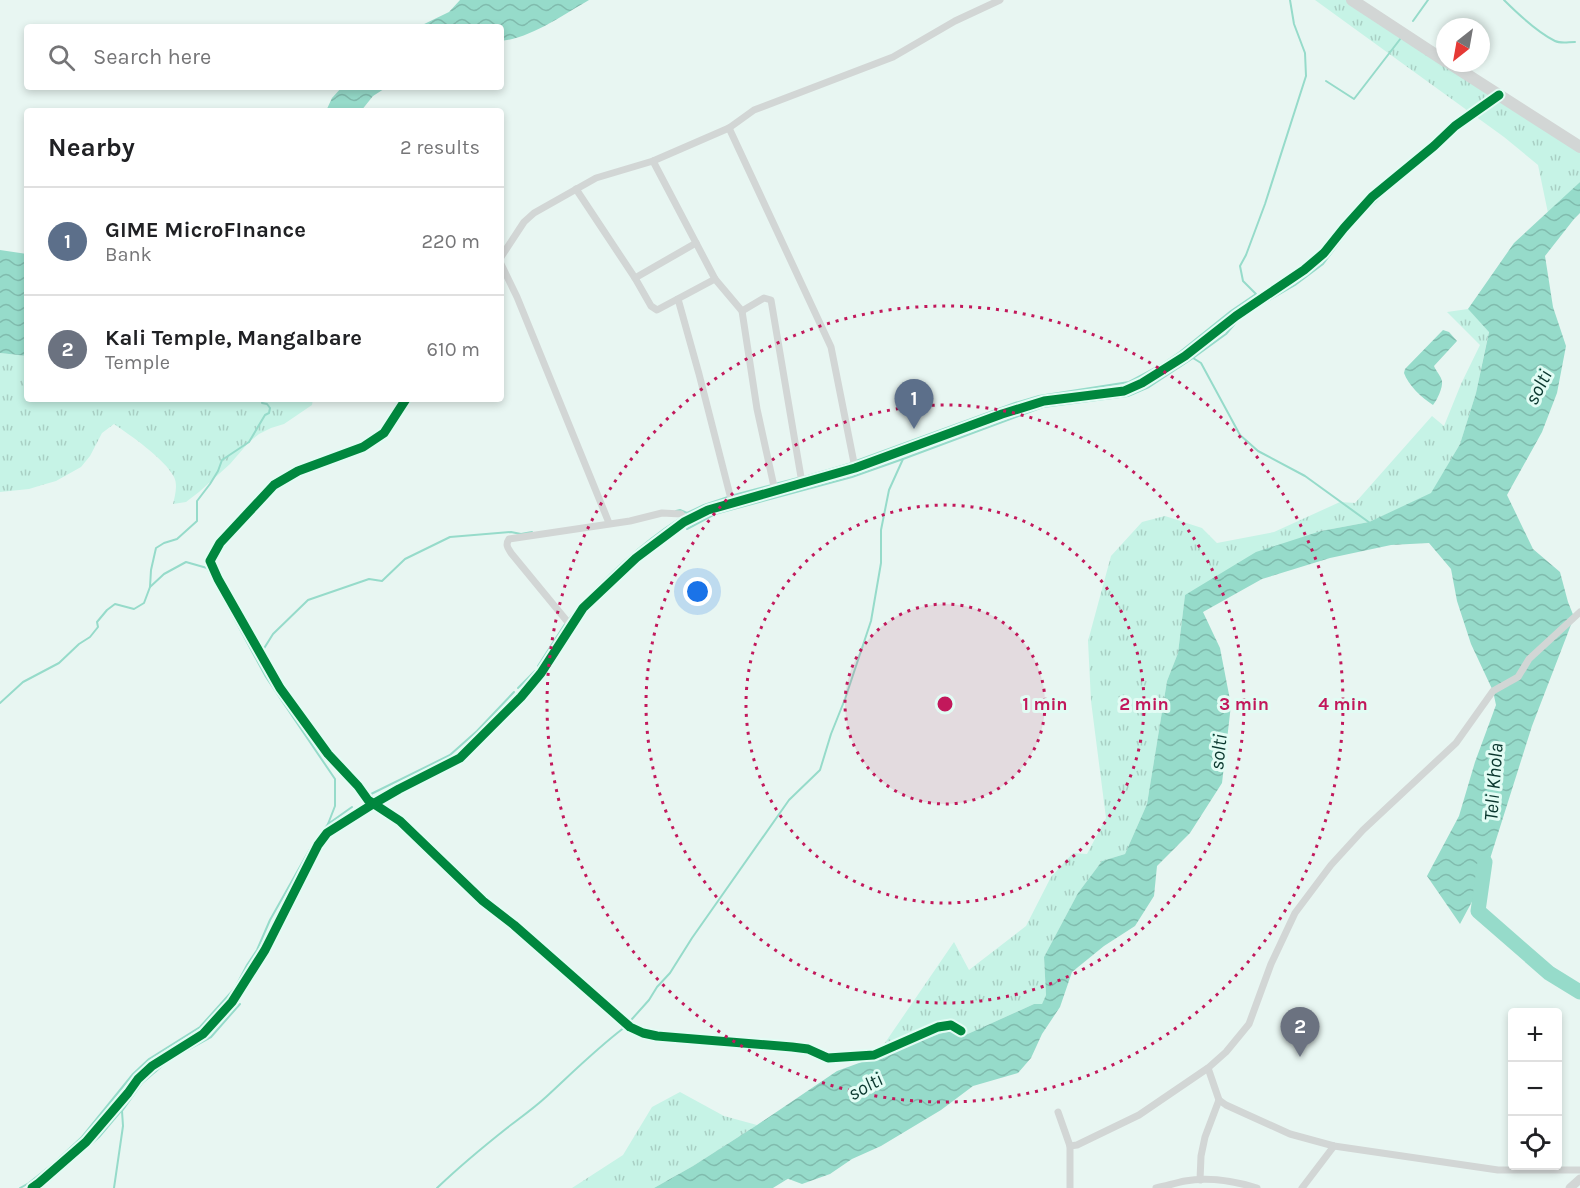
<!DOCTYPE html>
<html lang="en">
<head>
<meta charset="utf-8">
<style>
	body { margin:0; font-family:Karla,sans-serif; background:#f2f2f2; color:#202124 }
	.controls { position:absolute; right:18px; bottom:18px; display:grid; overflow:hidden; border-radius:6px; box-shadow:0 3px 9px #0003 }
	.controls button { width:54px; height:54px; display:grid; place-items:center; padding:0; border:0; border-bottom:2px solid #e0e0e0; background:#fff; color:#202124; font:30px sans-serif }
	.compass { position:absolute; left:1436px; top:18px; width:54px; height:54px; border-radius:50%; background:#fff; box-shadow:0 3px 9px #0003; rotate:211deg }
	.you { position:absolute; left:698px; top:592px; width:21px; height:21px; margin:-15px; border:4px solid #fff; border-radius:50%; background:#1a73e8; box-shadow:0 0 0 9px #1a73e833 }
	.badge { display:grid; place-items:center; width:39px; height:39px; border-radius:50%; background:#db2777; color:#fff; font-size:20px; font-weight:700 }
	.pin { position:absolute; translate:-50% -50px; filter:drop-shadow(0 2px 3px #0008) }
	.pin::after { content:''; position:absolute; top:32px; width:21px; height:18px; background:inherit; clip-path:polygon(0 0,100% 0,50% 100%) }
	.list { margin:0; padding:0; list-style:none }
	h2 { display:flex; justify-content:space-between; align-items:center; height:78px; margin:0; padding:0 24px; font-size:26px }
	h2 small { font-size:20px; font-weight:400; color:#757577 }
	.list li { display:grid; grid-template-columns:39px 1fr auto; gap:18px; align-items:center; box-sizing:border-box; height:108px; padding:0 24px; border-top:2px solid #e0e0e0 }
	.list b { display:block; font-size:22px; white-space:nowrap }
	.list p { margin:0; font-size:20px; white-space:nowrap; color:#757577 }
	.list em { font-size:20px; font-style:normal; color:#757577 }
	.icon { flex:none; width:33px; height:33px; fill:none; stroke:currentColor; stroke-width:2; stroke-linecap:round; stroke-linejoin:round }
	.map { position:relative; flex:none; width:1580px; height:1188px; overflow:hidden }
	.search { position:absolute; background:#fff; box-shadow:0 3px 9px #0003; left:24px; top:24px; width:480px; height:66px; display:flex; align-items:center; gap:15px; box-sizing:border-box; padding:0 21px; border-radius:6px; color:#757577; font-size:22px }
	.panel { position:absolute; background:#fff; box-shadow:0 3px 9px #0003; left:24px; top:108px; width:480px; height:294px; border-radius:6px }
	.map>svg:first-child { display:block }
</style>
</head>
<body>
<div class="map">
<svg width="1580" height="1188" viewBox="0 0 1580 1188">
	<defs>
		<pattern id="grass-tufts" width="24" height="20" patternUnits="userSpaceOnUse" patternTransform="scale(1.5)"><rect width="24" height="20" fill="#c6f3e6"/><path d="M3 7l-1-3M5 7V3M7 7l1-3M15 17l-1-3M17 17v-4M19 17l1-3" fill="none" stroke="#a9cfc4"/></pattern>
		<pattern id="water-waves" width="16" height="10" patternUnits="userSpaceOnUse" patternTransform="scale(1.5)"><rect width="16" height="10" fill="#96dbca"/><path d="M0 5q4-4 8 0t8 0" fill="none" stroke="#80bbad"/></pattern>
	</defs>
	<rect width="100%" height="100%" fill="#e8f6f2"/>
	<g fill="url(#grass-tufts)">
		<polygon points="1315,0 1352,0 1580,149 1580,182 1548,213 1538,165 1504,137"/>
		<polygon points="1468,309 1489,331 1476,393 1460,444 1431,494 1369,522 1321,531 1185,595 1178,653 1167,681 1147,804 1125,854 1102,861 1078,893 1044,957 1046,995 1042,1004 1034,1004 961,1037 876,1056 954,942 969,970 1026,926 1051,877 1073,853 1087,854 1106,818 1091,701 1088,641 1111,556 1142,522 1165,516 1202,528 1217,543 1274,532 1340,502 1355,503 1432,416 1444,426 1461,384 1480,345 1447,312"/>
		<path d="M0,353L27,356V399H313L312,405L284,424L271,428L259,434L249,442L230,464L199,492L186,502L173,504C175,496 178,485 174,477C165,459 130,435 114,424L102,433L90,456L81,467L56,481L42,485L29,489L0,492Z"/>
		<polygon points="680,1092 724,1116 757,1125 693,1166 654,1188 572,1188 623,1155 652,1107"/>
	</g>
	<g fill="url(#water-waves)">
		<path d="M460,0H589C563,15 531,38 501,41V27H418L449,12Z"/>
		<polygon points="342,87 387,87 373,96 361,111 326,111 332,98"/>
		<polygon points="1580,182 1580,213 1574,219 1545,256 1553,307 1566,346 1557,393 1542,432 1507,495 1533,549 1560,572 1568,602 1574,617 1532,726 1483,881 1460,924 1427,876 1459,816 1475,762 1496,705 1493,691 1471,644 1457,601 1451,569 1429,543 1391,545 1330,558 1262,579 1203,612 1220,648 1231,705 1222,783 1190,833 1157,866 1154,896 1135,926 1104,946 1072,972 1060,1007 1042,1034 1031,1058 1018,1073 973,1086 941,1110 881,1146 852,1159 830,1174 802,1184 786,1178 771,1188 654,1188 693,1166 757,1125 837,1071 939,1034 952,1031 961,1037 1034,1004 1042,1004 1046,995 1044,957 1078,893 1102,861 1125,854 1147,804 1167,681 1178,653 1185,595 1256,552 1321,531 1369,522 1431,493 1460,444 1476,393 1489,332 1468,309 1514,243"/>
		<polygon points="0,250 27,254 27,356 0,353"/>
		<path d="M1443,330L1449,332L1457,341L1434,366C1436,371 1441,376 1442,381C1443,388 1437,400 1433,405C1422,398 1408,385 1404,373L1405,369Z"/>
	</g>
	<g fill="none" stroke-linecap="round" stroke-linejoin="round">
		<g stroke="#96dbca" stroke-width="2">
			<path d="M1504,0C1517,13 1539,33 1555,41C1561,44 1568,42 1575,42"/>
			<polyline points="1413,21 1428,0"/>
			<polyline points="1326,81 1354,99 1401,38"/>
			<polyline points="1193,358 1226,334 1238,320 1262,304 1295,285 1323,264 1353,224 1389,188"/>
			<polyline points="856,461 1015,403 1039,396 1129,382 1161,365 1180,352 1231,311 1256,294 1243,281 1240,266 1246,255 1265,204 1306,76 1305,53 1294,24 1290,0"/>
			<polyline points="804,477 852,463"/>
			<polyline points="775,484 798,478"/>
			<polyline points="734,495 772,485"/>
			<polyline points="676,511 680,510 687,513 704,505 728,497"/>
			<polyline points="687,529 715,514 852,477 903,459"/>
			<polyline points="150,587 164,574 186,562 207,568 266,677 297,723 335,779 335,806 328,824"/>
			<path d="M569,619C601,581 637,546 679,519"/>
			<polyline points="263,650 273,634 308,600 369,579 382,581 405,559 450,537 511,532 521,534 532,532"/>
			<polyline points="538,666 565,624"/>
			<polyline points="518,688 535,671"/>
			<polyline points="0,703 23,682 59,663 79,644 90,637 98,627 97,622 107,610 115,604 134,609 144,603 150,587 151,570 156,548 164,543 177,539 197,521 197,501 210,484 218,471 222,460 249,442 265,415 269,413 270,408 267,404 262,403 263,399"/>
			<polyline points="367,796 450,755 477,731 514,692"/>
			<polyline points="632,1019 649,1000 657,987 670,973 692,938 789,800 820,770 831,734 845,699 871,621 881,563 881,530 889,490 903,459 1043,407 1128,396 1149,387 1193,358 1201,363 1240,435 1258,451 1305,476 1370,523"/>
			<polyline points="20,1188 29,1183 54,1163 82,1137 133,1074 149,1059 200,1027 235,988 247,965 257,950 270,920 310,849 328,824 352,807"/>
			<polyline points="41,1188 99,1137 121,1111"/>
			<polyline points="114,1188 123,1126 122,1111 142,1083 169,1060 211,1037 240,1004"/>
			<path d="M437,1188C459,1167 483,1147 507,1128C520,1118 534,1108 546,1097C572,1073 597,1048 625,1027"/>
			<polyline points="771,1188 789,1177"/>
		</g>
		<polyline stroke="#96dbca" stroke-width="15" points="1485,862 1478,911 1549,973 1580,992"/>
		<g stroke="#d2d6d5" stroke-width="7">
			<polyline points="729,128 831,347 855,468"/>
			<polyline points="653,161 715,279 742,311 757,409 775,491"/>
			<polyline points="576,189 635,278 651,306 657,310 715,279"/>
			<polyline points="501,257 524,222 534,213 596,178 653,161 729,128 754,110 893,57 955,21 1000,0"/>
			<polyline points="501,264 517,297 609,523"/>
			<polyline points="635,278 696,243"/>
			<polyline points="678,299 699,374 732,503"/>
			<polyline points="742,311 764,298 771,300 802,483"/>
			<polyline points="406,399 384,433 363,447 298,471 274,485 220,543 210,561 218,579 280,688 328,754 358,786 368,800 400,821 483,901 514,925 630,1027 643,1033 657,1036 792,1047 808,1049 828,1058 874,1055 938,1027 951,1025 961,1031"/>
			<path d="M571,626L511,553C508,548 505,545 509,539L630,521L662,513L681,514L687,521"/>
			<polyline points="1208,1068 1219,1100 1226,1105 1290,1134 1334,1146 1498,1170 1580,1170"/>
			<polyline points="1058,1112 1070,1146 1070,1188"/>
			<polyline points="1070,1146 1077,1145 1139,1115 1208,1068 1226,1052 1249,1024 1271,964 1295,913 1331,865 1363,830 1456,743 1493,691 1518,677 1529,659 1580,612"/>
			<polyline points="1200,1180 1201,1156 1205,1137 1219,1100"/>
			<polyline points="32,1188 39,1183 86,1142 128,1093 138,1079 152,1066 203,1034 232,1002 265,950 318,845 327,833 373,804 399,789 460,758 521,697 541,673 583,608 636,558 684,522 708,510 855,468 1002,414 1044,401 1124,391 1142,383 1185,356 1236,316 1304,270 1324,253 1344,228 1372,197 1434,146 1455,126 1499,95"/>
			<path d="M1156,1188C1166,1186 1175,1183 1185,1181C1208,1177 1234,1181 1257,1188"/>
			<polyline points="1302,1188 1334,1146"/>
		</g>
		<polyline stroke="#d2d6d5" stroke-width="9" points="1570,1188 1580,1179"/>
		<g stroke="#d2d6d5" stroke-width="12">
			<polyline points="1352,0 1445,61"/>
			<polyline points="1449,63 1580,147"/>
		</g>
		<defs>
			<g id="cycleway">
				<polyline points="406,399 384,433 363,447 298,471 274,485 220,543 210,561 218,579 280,688 328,754 358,786 368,800 400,821 483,901 514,925 630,1027 643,1033 657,1036 792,1047 808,1049 828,1058 874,1055 938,1027 951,1025 961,1031"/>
				<polyline points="32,1188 39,1183 86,1142 128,1093 138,1079 152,1066 203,1034 232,1002 265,950 318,845 327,833 373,804 399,789 460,758 521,697 541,673 583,608 636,558 684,522 708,510 855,468 1002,414 1044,401 1124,391 1142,383 1185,356 1236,316 1304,270 1324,253 1344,228 1372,197 1434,146 1455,126 1499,95"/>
			</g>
		</defs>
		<use href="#cycleway" stroke="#e2fcf4" stroke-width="13"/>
		<use href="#cycleway" stroke="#00873e" stroke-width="9"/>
	</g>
	<circle cx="945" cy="704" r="100" fill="#c2185b" fill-opacity=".12"/>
	<g fill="none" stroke="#c2185b" stroke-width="3" stroke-dasharray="3 6">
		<circle cx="945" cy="704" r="100"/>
		<circle cx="945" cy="704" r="199"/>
		<circle cx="945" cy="704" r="299"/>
		<circle cx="945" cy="704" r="398"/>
	</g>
	<g text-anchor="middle" stroke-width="6" stroke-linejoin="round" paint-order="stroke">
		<g font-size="20" font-style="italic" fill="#0a372e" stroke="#e2fcf4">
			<text transform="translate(1538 387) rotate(-63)" y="7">solti</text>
			<text transform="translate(1218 752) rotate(-84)" y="7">solti</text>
			<text transform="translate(1493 782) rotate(-86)" y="7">Teli Khola</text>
			<text transform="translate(865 1086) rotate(-29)" y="7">solti</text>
		</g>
	</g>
	<circle cx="945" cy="704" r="9" fill="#c2185b" stroke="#e2fcf4" stroke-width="3"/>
	<g font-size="18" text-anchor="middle" font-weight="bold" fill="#c2185b" stroke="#e2fcf4" stroke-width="6" stroke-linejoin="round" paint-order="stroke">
		<text x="1045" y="710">1 min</text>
		<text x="1144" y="710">2 min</text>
		<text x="1244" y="710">3 min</text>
		<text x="1343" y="710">4 min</text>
	</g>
</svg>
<div class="controls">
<button>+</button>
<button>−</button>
<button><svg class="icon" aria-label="locate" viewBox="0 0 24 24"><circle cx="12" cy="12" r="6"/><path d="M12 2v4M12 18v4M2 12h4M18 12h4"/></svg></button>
</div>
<svg class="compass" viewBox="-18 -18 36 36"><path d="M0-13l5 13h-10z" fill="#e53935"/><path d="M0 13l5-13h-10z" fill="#757577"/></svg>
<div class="you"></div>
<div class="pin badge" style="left:914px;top:429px;background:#5c6f8a">1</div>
<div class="pin badge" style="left:1300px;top:1057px;background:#6b7280">2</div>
<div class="search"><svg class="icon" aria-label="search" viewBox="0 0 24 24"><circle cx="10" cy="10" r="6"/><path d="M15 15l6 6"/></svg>Search here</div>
<section class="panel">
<h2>Nearby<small>2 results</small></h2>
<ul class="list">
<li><span class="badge" style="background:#5c6f8a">1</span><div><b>GIME MicroFInance</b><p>Bank</p></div><em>220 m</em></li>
<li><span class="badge" style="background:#6b7280">2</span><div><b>Kali Temple, Mangalbare</b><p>Temple</p></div><em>610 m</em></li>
</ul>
</section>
</div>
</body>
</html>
